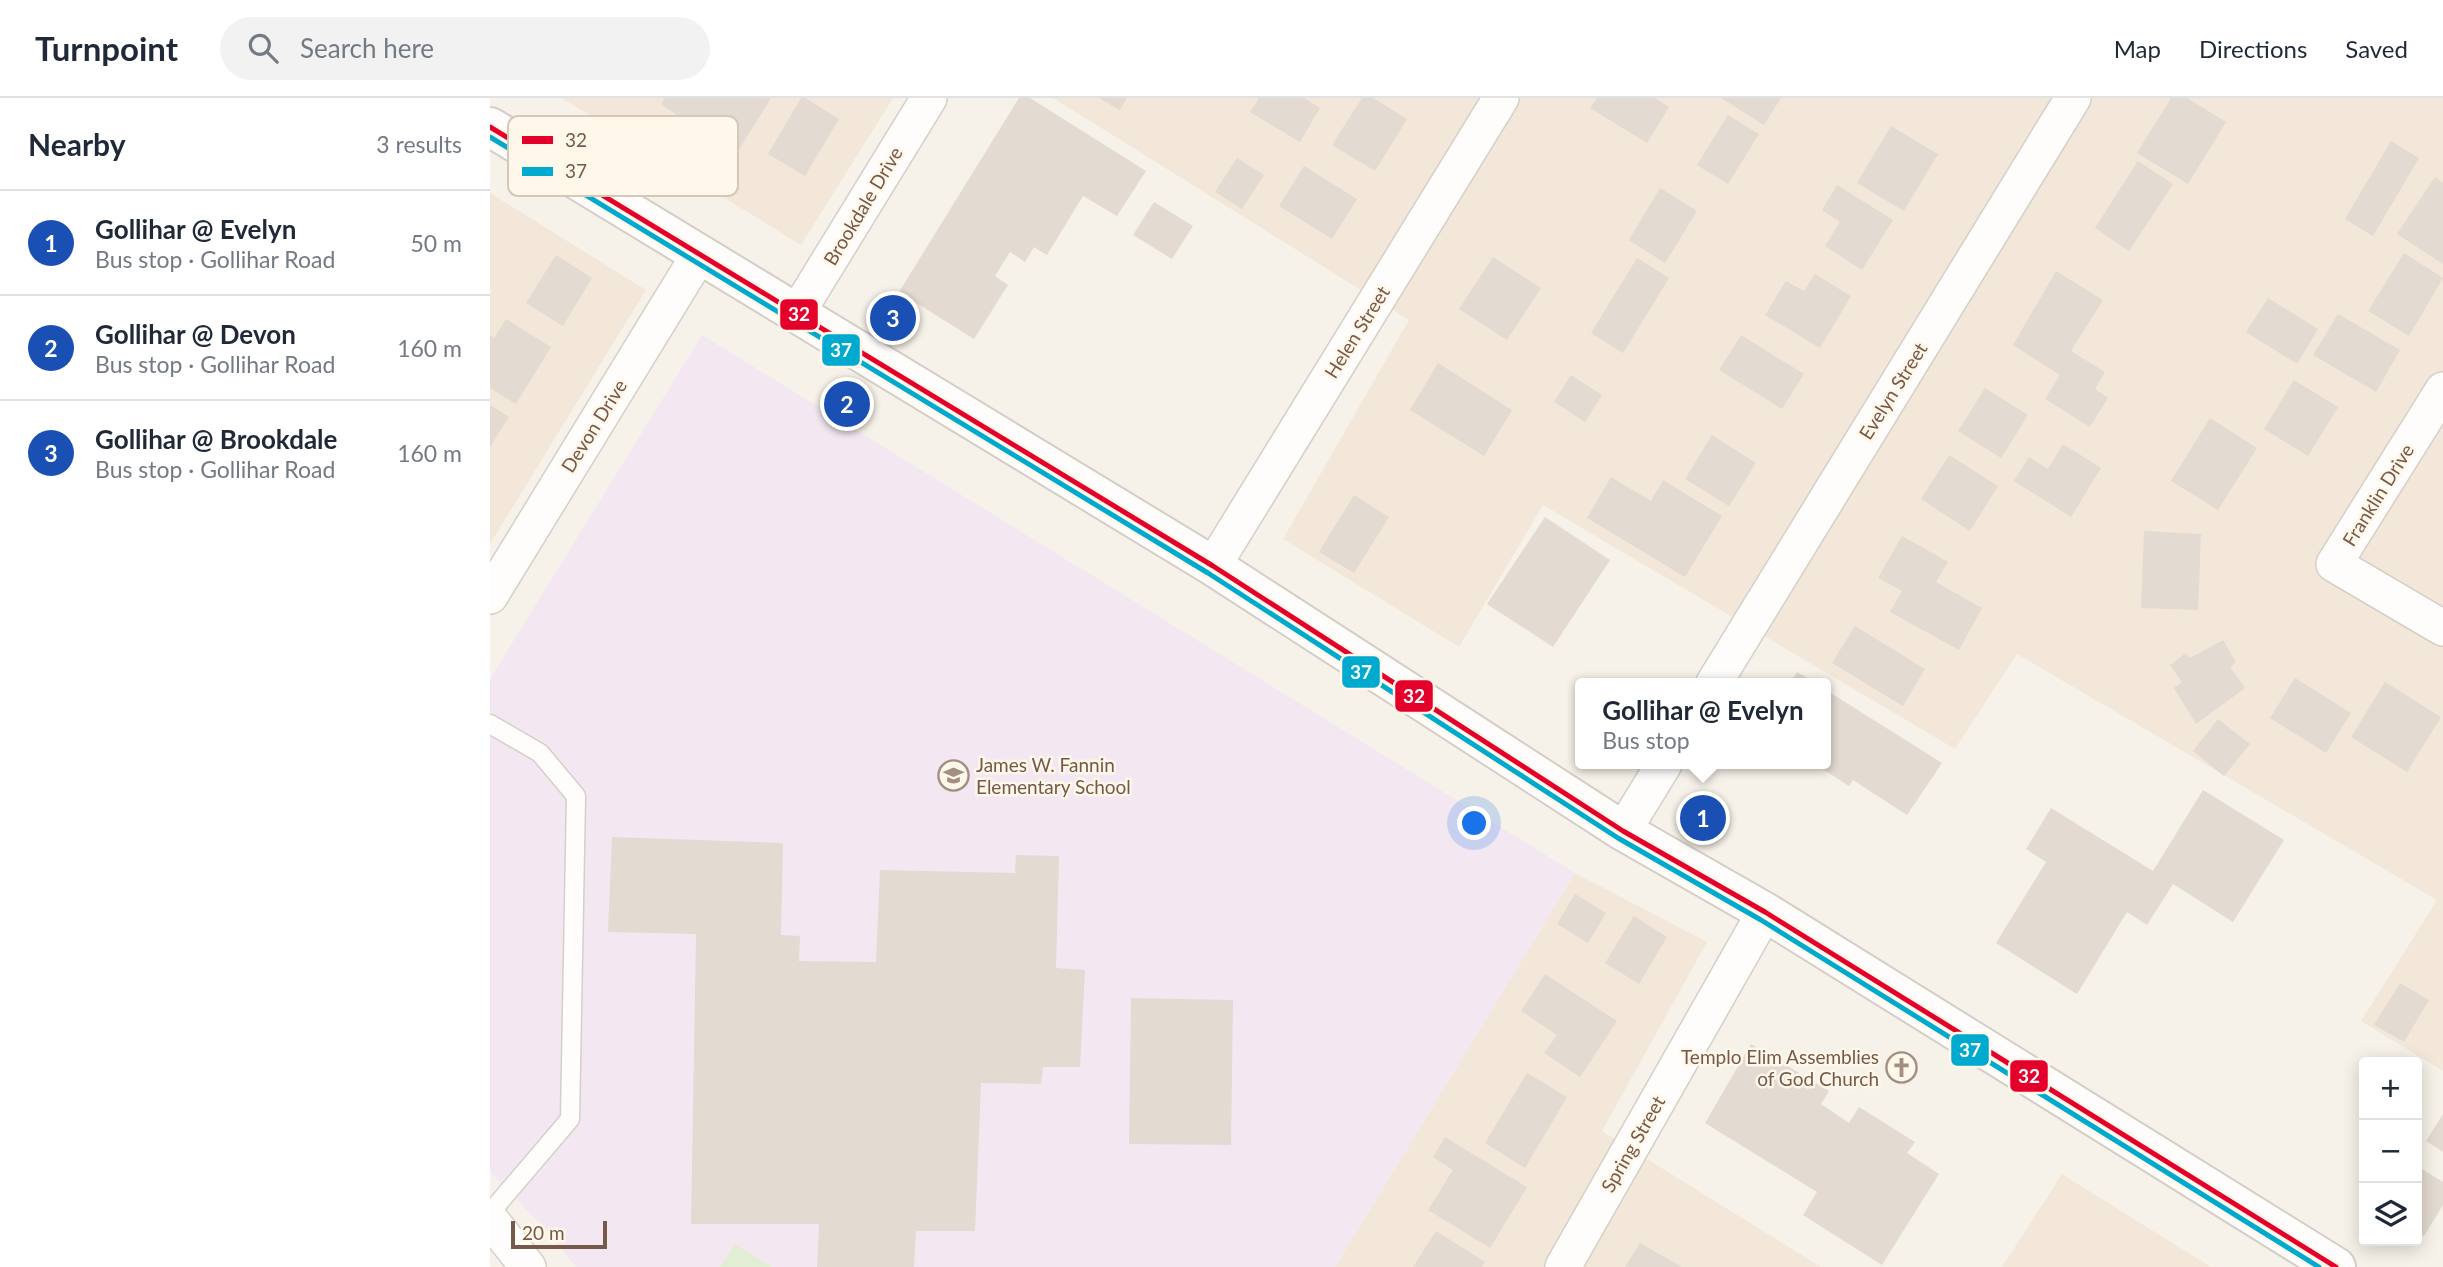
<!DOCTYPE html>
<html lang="en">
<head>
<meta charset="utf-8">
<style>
	body { margin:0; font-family:Lato,sans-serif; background:#f2f2f3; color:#1f2937 }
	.controls { position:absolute; right:21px; bottom:21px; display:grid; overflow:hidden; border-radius:7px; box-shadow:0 4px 18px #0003 }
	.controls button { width:63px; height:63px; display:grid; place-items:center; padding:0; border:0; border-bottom:2px solid #e0e1e3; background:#fff; color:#1f2937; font:35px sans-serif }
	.scale { position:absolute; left:21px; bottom:18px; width:96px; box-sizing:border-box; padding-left:7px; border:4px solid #755949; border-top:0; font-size:19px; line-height:24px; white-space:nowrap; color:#755949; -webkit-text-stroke:5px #fff7e9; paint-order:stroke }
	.you { position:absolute; left:985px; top:726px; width:24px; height:24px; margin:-18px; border:5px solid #fff; border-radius:50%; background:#1a73e8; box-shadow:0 0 0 10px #1a73e833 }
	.badge { display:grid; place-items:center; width:46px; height:46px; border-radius:50%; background:#a28f81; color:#fff; font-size:23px; font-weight:700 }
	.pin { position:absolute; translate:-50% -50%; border:4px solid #fff; box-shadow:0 2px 7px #0006 }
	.popup { position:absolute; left:1085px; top:580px; width:256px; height:91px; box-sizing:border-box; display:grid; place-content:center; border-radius:7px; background:#fff; filter:drop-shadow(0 2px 5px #0005); font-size:23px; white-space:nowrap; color:#747a83 }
	.popup b { font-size:26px; color:#1f2937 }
	.popup::after { content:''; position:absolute; left:50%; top:100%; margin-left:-14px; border:14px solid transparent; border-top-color:#fff }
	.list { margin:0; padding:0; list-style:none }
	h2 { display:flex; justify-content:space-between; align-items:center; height:91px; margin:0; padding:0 28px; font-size:30px }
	h2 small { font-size:23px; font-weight:400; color:#747a83 }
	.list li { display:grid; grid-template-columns:46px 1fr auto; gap:21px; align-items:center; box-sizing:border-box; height:105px; padding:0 28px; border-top:2px solid #e0e1e3 }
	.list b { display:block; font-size:26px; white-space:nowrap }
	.list p { margin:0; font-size:23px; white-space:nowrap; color:#747a83 }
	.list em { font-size:23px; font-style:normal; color:#747a83 }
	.icon { flex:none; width:38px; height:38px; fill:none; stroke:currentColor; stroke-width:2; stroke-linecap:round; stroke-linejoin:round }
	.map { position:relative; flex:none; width:1953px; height:1169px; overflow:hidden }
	header { display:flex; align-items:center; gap:42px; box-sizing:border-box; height:98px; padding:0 35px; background:#fff; border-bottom:2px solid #e0e1e3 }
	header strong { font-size:33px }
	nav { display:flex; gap:38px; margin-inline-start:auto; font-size:24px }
	.search { width:490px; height:63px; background:#f2f2f3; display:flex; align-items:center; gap:18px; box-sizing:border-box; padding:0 24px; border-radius:38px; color:#747a83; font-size:26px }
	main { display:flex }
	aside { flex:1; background:#fff }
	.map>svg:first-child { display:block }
</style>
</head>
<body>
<header>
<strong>Turnpoint</strong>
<div class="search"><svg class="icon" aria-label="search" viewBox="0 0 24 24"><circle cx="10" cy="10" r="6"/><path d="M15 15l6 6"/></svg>Search here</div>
<nav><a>Map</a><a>Directions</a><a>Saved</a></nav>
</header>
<main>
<aside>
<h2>Nearby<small>3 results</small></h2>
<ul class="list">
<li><span class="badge" style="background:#1a4fb4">1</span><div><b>Gollihar @ Evelyn</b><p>Bus stop · Gollihar Road</p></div><em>50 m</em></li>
<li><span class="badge" style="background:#1a4fb4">2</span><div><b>Gollihar @ Devon</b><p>Bus stop · Gollihar Road</p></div><em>160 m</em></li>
<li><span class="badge" style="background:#1a4fb4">3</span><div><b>Gollihar @ Brookdale</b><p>Bus stop · Gollihar Road</p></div><em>160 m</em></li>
</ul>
</aside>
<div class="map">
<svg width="1953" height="1169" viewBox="0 0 1953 1169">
	<rect width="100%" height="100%" fill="#f6f2e9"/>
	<g fill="#f2e7d9">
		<polygon points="72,0 403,0 311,147"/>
		<polygon points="563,0 1953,0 1953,973 1871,923 1947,802 1527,556 1465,651 1053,407 969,549 793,441 919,222"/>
		<polygon points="0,95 156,192 0,446"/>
		<polygon points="1085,775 1217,844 1112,1033 1331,1169 845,1169"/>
		<polygon points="1572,1076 1721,1169 1512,1169"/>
	</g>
	<polygon fill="#f3e8f2" points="212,237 1085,775 845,1169 282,1169 245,1146 230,1169 86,1169 59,1135 0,1074 0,581"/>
	<polygon fill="#e2eed4" points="245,1146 282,1169 230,1169"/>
	<g fill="#e3dad1">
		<polygon points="175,0 281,0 234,76 176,41 190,19 171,6"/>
		<polygon points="311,0 315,0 349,21 315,78 278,56"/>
		<polygon points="529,0 540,0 656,73 627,118 593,98 557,157 544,149 535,164 520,154 505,178 518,187 484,241 409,194"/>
		<polygon points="609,0 637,0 630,12"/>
		<polygon points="769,0 814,0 830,10 810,44 760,14"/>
		<polygon points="872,0 883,0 917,21 885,73 842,47"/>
		<polygon points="1107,0 1165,0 1179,9 1157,45 1100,10"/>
		<polygon points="1231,0 1291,0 1274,27"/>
		<polygon points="1681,0 1697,0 1736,24 1698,86 1647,55"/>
		<polygon points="1238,17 1269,36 1238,86 1207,67"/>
		<polygon points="1401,28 1448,56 1414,113 1367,85"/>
		<polygon points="1901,43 1929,60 1883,138 1855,121"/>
		<polygon points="747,60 774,77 752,111 725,94"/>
		<polygon points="1648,63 1683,86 1639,153 1605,130"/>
		<polygon points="814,68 867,101 842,141 789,108"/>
		<polygon points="1945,79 1953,85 1953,166 1907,136"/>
		<polygon points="1347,87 1403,122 1372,172 1335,148 1350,124 1332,112"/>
		<polygon points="1170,90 1207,113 1175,165 1139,142"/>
		<polygon points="664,104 703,128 682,161 643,137"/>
		<polygon points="1914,155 1953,180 1919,238 1878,213"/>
		<polygon points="66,157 102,180 73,228 36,205"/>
		<polygon points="1003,159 1051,190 1017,242 969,211"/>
		<polygon points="1147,160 1179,180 1133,255 1101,235"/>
		<polygon points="1566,173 1613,202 1581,253 1615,274 1605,291 1618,300 1600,329 1555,301 1570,277 1523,247"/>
		<polygon points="1325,176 1361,198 1330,250 1275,217 1296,183 1314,193"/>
		<polygon points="1778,200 1828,231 1807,266 1756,234"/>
		<polygon points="1848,216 1910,252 1886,294 1823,257"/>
		<polygon points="16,221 61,249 26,306 0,290 0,237 4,240"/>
		<polygon points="1251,237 1314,276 1292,311 1229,272"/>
		<polygon points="948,265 1022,312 994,358 920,312"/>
		<polygon points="1081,277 1112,297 1095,324 1064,304"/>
		<polygon points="1804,282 1848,309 1818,358 1774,331"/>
		<polygon points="1495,290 1538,317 1511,360 1468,333"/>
		<polygon points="0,307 19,319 0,349"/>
		<polygon points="1720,320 1767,350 1728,412 1681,383"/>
		<polygon points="1222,337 1266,365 1239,408 1195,381"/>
		<polygon points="1573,346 1611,370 1581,419 1524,383 1539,359 1558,371"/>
		<polygon points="1459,357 1508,388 1480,433 1431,401"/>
		<polygon points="1121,379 1161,403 1173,382 1232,418 1195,479 1097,420"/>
		<polygon points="864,397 899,419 864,475 829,454"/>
		<polygon points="1055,419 1120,462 1063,549 997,506"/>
		<polygon points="1654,433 1711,436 1708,512 1651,510"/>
		<polygon points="1412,438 1458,464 1446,484 1492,510 1469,552 1400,514 1412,493 1388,480"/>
		<polygon points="1365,528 1435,571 1413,608 1342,565"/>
		<polygon points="1733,542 1746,564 1740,569 1755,590 1706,626 1684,590 1692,584 1680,567 1696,555 1700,560"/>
		<polygon points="1307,574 1325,585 1300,585"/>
		<polygon points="1805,580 1861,615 1836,655 1780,620"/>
		<polygon points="1895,584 1951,619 1917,674 1861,639"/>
		<polygon points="1336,592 1452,665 1417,717 1363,682 1359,688 1325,666 1336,666"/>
		<polygon points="1728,621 1760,646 1734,678 1703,653"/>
		<polygon points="1713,692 1794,742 1743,824 1683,786 1657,827 1637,814 1587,896 1506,845 1556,764 1536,751 1561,710 1663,773"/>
		<polygon points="122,739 293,745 291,837 310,838 309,863 386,864 390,772 525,775 526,757 569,758 566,870 595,872 590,969 553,969 551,986 491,985 485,1133 426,1133 424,1169 327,1169 329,1126 201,1126 206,836 118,834"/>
		<polygon points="1085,796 1116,815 1098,845 1067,826"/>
		<polygon points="1144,818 1177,839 1149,886 1115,865"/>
		<polygon points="1055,876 1127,923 1090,979 1054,955 1067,937 1031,913"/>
		<polygon points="1910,885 1939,902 1914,944 1884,927"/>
		<polygon points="641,900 743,902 741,1047 639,1046"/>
		<polygon points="1261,946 1339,993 1331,1006 1359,1025 1369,1009 1425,1044 1417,1055 1449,1076 1392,1167 1313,1117 1327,1094 1215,1025"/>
		<polygon points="1037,975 1077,999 1035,1070 995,1045"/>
		<polygon points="1953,1016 1953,1054 1936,1043"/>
		<polygon points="955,1039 1037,1089 1000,1150 938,1112 963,1072 943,1059"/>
		<polygon points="1927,1068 1953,1084 1953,1107 1934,1138 1927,1134"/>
		<polygon points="946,1133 995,1164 992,1169 923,1169"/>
		<polygon points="1150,1145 1192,1169 1135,1169"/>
	</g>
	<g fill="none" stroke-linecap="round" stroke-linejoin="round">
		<defs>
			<polyline id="service" points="0,626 50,655 86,698 80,1021 0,1115"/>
			<g id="minor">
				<polyline points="307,215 439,0"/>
				<polyline points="1953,292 1844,466 1953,530"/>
				<polyline points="723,468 1011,0"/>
				<polyline points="0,498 209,157"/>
				<polyline points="1224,585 1583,0"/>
				<polyline points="1133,733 1174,666"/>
				<polyline points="0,1121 38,1169"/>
				<polyline points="1073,1169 1275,814"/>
			</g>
			<polyline id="secondary" points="0,29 723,468 1133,733 1275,814 1846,1169"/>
		</defs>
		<use href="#service" stroke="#d5cfc8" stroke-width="21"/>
		<use href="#minor" stroke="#d5cfc8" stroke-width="38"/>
		<use href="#secondary" stroke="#d6cec6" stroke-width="42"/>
		<use href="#service" stroke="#fefdfc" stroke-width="18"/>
		<use href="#minor" stroke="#fefdfc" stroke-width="35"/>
		<use href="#secondary" stroke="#fefdfc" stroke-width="38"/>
		<defs>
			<polyline id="bus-1" points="0,29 723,468 1133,733 1275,814 1846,1169"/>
			<polyline id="bus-2" points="0,39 718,475 1128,740 1271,822 1829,1169"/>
		</defs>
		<use href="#bus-1" stroke="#fff7e9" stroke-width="10"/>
		<use href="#bus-2" stroke="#fff7e9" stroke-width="10"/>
		<use href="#bus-1" stroke="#e4002b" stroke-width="5"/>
		<use href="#bus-2" stroke="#00a9ce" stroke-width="5"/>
	</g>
	<defs>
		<symbol id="school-ring" viewBox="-11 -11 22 22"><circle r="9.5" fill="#fff7e9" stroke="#a28f81" stroke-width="1.5"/><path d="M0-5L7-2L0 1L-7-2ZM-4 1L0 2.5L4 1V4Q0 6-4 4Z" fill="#a28f81"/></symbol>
		<symbol id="church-ring" viewBox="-11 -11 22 22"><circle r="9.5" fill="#fff7e9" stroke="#a28f81" stroke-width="1.5"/><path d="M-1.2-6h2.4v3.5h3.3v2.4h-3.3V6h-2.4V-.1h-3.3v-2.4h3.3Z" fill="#a28f81"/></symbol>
	</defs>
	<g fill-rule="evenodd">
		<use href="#school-ring" x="446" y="660" width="35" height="35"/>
		<use href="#church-ring" x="1394" y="952" width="35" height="35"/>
	</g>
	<g text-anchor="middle" stroke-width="5" stroke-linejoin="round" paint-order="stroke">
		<g font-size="19" fill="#755949" stroke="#fff7e9">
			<text transform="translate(373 108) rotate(-59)" y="7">Brookdale Drive</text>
			<text transform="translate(867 234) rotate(-58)" y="7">Helen Street</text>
			<text transform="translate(1403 293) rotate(-58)" y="7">Evelyn Street</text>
			<text transform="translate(104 328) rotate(-58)" y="7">Devon Drive</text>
			<text transform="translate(1888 397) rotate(-58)" y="7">Franklin Drive</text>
			<text transform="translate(1143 1046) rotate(-60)" y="7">Spring Street</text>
		</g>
		<g font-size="19" fill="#755949" stroke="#fff7e9" text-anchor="start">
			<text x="486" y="674">James W. Fannin<tspan x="486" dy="22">Elementary School</tspan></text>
			<text x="1389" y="966" text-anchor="end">Templo Elim Assemblies<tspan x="1389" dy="22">of God Church</tspan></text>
		</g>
	</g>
	<rect x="18" y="18" width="230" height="80" rx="10" fill="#fff7e9" stroke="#d6c8b9" stroke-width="2"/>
	<rect x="32" y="38" width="31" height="8" fill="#e4002b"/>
	<rect x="32" y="69" width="31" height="9" fill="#00a9ce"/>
	<g font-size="19" fill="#755949">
		<text x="75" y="49">32</text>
		<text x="75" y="80">37</text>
	</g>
	<g stroke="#fff7e9" stroke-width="2.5">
		<rect x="289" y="200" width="40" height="33" rx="7" fill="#e4002b"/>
		<rect x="331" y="235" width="40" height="34" rx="7" fill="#00a9ce"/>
		<rect x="851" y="557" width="40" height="34" rx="7" fill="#00a9ce"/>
		<rect x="904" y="581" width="40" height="34" rx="7" fill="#e4002b"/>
		<rect x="1460" y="935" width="40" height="34" rx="7" fill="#00a9ce"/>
		<rect x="1519" y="961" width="40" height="34" rx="7" fill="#e4002b"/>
	</g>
	<g font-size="19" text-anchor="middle" font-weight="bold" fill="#fff">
		<text x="309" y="223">32</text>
		<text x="351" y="259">37</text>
		<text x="871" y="581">37</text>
		<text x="924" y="605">32</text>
		<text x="1480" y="959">37</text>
		<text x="1539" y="985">32</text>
	</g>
</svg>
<div class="controls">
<button>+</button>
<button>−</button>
<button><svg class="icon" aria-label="layers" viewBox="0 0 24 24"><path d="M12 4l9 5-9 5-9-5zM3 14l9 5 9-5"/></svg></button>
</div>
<div class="scale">20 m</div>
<div class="you"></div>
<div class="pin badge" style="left:1213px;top:720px;background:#1a4fb4">1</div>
<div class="popup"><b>Gollihar @ Evelyn</b>Bus stop</div>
<div class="pin badge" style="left:357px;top:306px;background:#1a4fb4">2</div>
<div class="pin badge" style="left:403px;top:220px;background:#1a4fb4">3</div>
</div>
</main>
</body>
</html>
